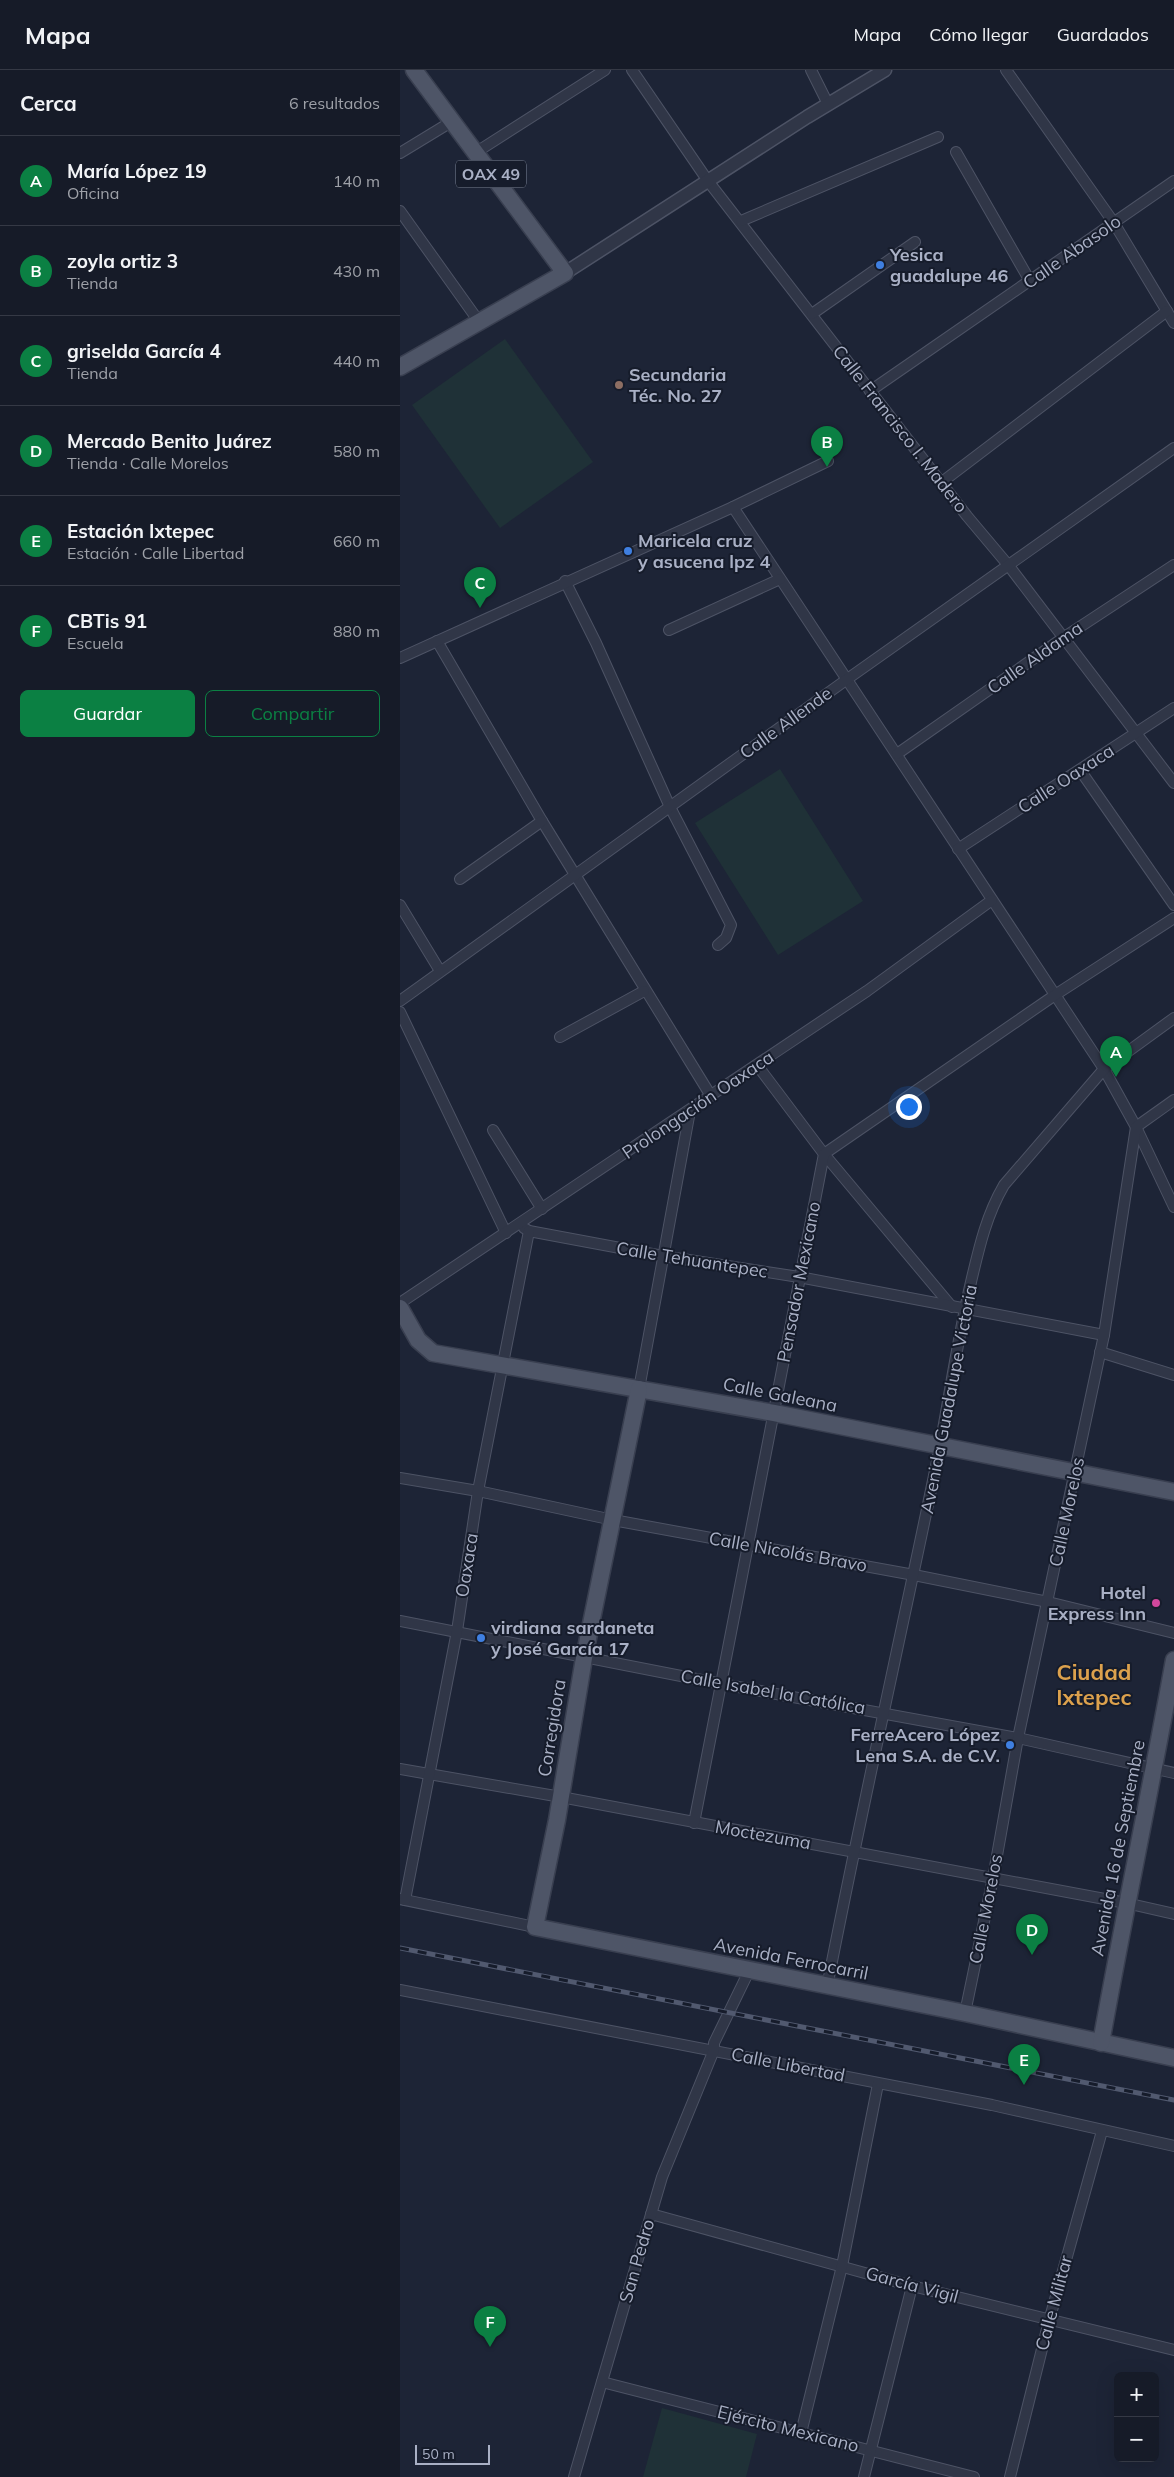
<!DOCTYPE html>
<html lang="es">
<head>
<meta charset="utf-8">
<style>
	body { margin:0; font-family:Mulish,sans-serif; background:#1f2430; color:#f1f3f6 }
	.controls { position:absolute; right:15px; bottom:15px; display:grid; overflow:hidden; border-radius:8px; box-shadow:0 5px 20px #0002 }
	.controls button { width:45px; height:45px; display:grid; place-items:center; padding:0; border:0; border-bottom:1px solid #353945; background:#161b28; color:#f1f3f6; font:25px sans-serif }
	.scale { position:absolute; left:15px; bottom:12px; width:75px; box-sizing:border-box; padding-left:5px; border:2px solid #a9b0c5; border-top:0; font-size:14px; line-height:18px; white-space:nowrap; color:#a9b0c5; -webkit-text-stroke:4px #161c2b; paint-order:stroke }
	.you { position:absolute; left:508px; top:1036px; width:18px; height:18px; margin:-12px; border:4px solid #fff; border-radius:50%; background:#1a73e8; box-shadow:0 0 0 8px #1a73e833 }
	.badge { display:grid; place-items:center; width:32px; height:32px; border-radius:50%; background:#0b8043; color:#fff; font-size:16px; font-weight:700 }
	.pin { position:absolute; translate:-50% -41px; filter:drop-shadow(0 1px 2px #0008) }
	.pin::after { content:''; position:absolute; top:26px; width:18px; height:15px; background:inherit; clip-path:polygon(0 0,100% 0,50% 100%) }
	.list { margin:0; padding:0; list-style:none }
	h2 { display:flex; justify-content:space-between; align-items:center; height:65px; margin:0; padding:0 20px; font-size:21px }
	h2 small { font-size:16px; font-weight:400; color:#9ea1a8 }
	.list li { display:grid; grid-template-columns:32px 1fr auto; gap:15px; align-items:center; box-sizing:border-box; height:90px; padding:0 20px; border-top:1px solid #353945 }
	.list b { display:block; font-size:19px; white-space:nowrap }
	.list p { margin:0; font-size:16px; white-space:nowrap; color:#9ea1a8 }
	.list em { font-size:16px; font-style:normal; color:#9ea1a8 }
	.actions { display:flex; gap:10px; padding:15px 20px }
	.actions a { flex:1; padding:11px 0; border:1px solid #0b8043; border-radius:8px; text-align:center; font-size:18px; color:#0b8043 }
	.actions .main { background:#0b8043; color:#fff }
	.map { position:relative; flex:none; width:774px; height:2407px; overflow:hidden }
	header { display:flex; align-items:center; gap:30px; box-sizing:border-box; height:70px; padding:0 25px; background:#161b28; border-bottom:1px solid #353945 }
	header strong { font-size:24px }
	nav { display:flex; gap:28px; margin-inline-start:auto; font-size:18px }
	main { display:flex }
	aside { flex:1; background:#161b28 }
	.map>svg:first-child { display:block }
</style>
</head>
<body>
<header>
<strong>Mapa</strong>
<nav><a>Mapa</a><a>Cómo llegar</a><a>Guardados</a></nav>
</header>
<main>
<aside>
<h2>Cerca<small>6 resultados</small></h2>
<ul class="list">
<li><span class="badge">A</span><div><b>María López 19</b><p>Oficina</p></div><em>140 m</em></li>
<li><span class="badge">B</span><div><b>zoyla ortiz 3</b><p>Tienda</p></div><em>430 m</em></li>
<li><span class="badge">C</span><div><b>griselda García 4</b><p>Tienda</p></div><em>440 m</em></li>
<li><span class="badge">D</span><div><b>Mercado Benito Juárez</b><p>Tienda · Calle Morelos</p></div><em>580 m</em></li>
<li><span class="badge">E</span><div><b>Estación Ixtepec</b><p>Estación · Calle Libertad</p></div><em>660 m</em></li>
<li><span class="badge">F</span><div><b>CBTis 91</b><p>Escuela</p></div><em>880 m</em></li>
</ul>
<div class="actions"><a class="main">Guardar</a><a>Compartir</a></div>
</aside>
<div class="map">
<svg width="774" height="2407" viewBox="0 0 774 2407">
	<rect width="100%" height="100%" fill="#1d2436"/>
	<g fill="#1f3137">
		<polygon points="105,269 193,392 100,458 12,335"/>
		<polygon points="380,699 463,831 378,885 295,753"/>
		<polygon points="262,2338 357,2364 346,2407 243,2407"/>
	</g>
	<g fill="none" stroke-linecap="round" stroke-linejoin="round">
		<defs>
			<g id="minor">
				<polyline points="232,0 308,111 567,446 609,496 774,713"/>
				<polyline points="411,0 428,34"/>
				<polyline points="606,0 714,153 774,253"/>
				<polyline points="556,82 630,211"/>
				<polyline points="0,83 51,52"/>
				<polyline points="75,83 205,0"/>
				<polyline points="0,141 80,253"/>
				<polyline points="341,151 538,67"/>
				<polyline points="412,244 515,172"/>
				<polyline points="470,321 774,111"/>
				<polyline points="542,412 767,241"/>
				<polyline points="333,437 704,999 736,1057 774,1137"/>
				<polyline points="165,511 196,573 270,737 331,855 326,868 318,875"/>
				<polyline points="269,560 380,509"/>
				<polyline points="37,571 142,751 311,1026"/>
				<polyline points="0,588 333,437 428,391"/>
				<polyline points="497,684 663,568 774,495"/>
				<polyline points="680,700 774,835"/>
				<polyline points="558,779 774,638"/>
				<polyline points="60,809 142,751"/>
				<polyline points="0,835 40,901"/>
				<polyline points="0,931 446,610 774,378"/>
				<polyline points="0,942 106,1163"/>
				<polyline points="160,967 244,921"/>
				<polyline points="357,995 424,1084 552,1237"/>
				<polyline points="93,1060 142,1139"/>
				<polyline points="124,1158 129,1161 263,1186 399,1207 704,1265"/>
				<polyline points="0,1233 467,921 592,830"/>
				<polyline points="700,1282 774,1305"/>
				<polyline points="239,1319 290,1041"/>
				<polyline points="0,1408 78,1421 213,1450 514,1505 648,1532 774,1563"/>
				<polyline points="0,1551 322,1614 618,1668 774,1703"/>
				<polyline points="0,1699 161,1727 726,1833 774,1844"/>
				<polyline points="294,1753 424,1084 655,925 774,848"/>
				<polyline points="0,1829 135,1857"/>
				<polyline points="5,1830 57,1561 78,1421 129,1161"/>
				<path d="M427,1917C461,1741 501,1566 537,1391C549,1331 557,1271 571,1212C579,1178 586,1146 604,1115L704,999L774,948"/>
				<polyline points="0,1920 592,2035 774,2076"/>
				<polyline points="565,1943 593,1808 618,1668 704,1265 736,1057 774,1030"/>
				<polyline points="251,2144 512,2216 774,2280"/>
				<polyline points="202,2312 574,2407"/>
				<polyline points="401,2363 442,2196 478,2014"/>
				<polyline points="174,2407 262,2107 314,1980 314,1973 349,1901"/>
				<polyline points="464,2407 512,2216"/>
				<polyline points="610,2407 649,2251 702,2061"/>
			</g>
			<polyline id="tertiary" points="165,203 407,47 485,0"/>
			<g id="primary">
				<polyline points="0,297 165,203 14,0"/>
				<polyline points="0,1238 18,1270 33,1283 374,1343 774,1422"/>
				<polyline points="239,1319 184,1588 157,1750 135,1857 565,1943 774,1988"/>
				<path d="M701,1973C724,1845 751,1718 774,1590"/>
			</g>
		</defs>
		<use href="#minor" stroke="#4d5365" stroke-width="12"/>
		<use href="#tertiary" stroke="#4d5365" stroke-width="15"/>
		<use href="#primary" stroke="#393f50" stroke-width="19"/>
		<use href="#minor" stroke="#303647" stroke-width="10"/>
		<use href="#tertiary" stroke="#303647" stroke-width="12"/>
		<use href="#primary" stroke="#4e5567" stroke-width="16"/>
		<defs>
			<polyline id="rail" points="0,1878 774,2030"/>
		</defs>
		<use href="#rail" stroke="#51596f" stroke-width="5"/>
		<use href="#rail" stroke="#161c2b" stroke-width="3" stroke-dasharray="9" stroke-linecap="butt"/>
	</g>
	<g fill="#3f7fe0" stroke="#161c2b" stroke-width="2">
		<circle cx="480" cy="195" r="5"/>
		<circle cx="228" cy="481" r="5"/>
		<circle cx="81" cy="1568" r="5"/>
		<circle cx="610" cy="1675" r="5"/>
	</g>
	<circle fill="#8d6e63" stroke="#161c2b" stroke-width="2" cx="219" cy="315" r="5"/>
	<circle fill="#d1479c" stroke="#161c2b" stroke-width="2" cx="756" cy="1533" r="5"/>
	<g text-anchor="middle" stroke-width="4" stroke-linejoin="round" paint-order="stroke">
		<rect fill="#161c2b" stroke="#7d8497" stroke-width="1" x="56" y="90.5" width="70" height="27" rx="4"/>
		<g font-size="16" font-weight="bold" fill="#a9b0c5">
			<text x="91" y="110">OAX 49</text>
		</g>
		<g font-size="18" fill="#a9b0c5" stroke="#161c2b">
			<text transform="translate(672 182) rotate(-35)" y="6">Calle Abasolo</text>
			<text transform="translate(500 359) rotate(52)" y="6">Calle Francisco I. Madero</text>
			<text transform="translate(635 588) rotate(-35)" y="6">Calle Aldama</text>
			<text transform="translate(386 653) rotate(-36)" y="6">Calle Allende</text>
			<text transform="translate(666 709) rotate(-33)" y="6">Calle Oaxaca</text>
			<text transform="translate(298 1035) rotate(-34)" y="6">Prolongación Oaxaca</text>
			<text transform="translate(292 1190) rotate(9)" y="6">Calle Tehuantepec</text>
			<text transform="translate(399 1212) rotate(-79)" y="6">Pensador Mexicano</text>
			<text transform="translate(380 1325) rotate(11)" y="6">Calle Galeana</text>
			<text transform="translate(549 1329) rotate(-79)" y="6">Avenida Guadalupe Victoria</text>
			<text transform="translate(667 1442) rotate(-78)" y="6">Calle Morelos</text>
			<text transform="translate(388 1482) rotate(10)" y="6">Calle Nicolás Bravo</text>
			<text transform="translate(67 1495) rotate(-81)" y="6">Oaxaca</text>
			<text transform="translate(373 1622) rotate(10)" y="6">Calle Isabel la Católica</text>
			<text transform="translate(152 1658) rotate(-81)" y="6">Corregidora</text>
			<text transform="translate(363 1765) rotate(10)" y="6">Moctezuma</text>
			<text transform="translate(718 1778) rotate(-79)" y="6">Avenida 16 de Septiembre</text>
			<text transform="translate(586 1839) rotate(-79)" y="6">Calle Morelos</text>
			<text transform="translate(391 1889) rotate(11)" y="6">Avenida Ferrocarril</text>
			<text transform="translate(388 1995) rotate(11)" y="6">Calle Libertad</text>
			<text transform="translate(237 2191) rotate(-74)" y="6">San Pedro</text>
			<text transform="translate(512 2215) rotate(15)" y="6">García Vigil</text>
			<text transform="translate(654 2233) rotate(-75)" y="6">Calle Militar</text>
			<text transform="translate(388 2359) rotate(14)" y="6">Ejército Mexicano</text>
		</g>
		<g font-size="18" font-weight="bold" fill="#a9b0c5" stroke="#161c2b" text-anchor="start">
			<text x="490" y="191">Yesica<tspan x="490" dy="21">guadalupe 46</tspan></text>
			<text x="229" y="311">Secundaria<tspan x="229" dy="21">Téc. No. 27</tspan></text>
			<text x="238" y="477">Maricela cruz<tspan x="238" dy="21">y asucena lpz 4</tspan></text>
			<text x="746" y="1529" text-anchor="end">Hotel<tspan x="746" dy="21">Express Inn</tspan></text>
			<text x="91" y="1564">virdiana sardaneta<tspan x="91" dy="21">y José García 17</tspan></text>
			<text x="600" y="1671" text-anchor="end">FerreAcero López<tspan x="600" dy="21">Lena S.A. de C.V.</tspan></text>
		</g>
		<g font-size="22" font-weight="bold" fill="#dca14d" stroke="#161c2b">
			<text x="694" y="1610">Ciudad<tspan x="694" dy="25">Ixtepec</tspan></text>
		</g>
	</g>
</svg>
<div class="controls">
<button>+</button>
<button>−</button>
</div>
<div class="scale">50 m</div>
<div class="you"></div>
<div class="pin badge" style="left:716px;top:1007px">A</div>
<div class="pin badge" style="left:427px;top:397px">B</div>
<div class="pin badge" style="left:80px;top:538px">C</div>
<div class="pin badge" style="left:632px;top:1885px">D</div>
<div class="pin badge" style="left:624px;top:2015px">E</div>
<div class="pin badge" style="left:90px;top:2277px">F</div>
</div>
</main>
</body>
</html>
